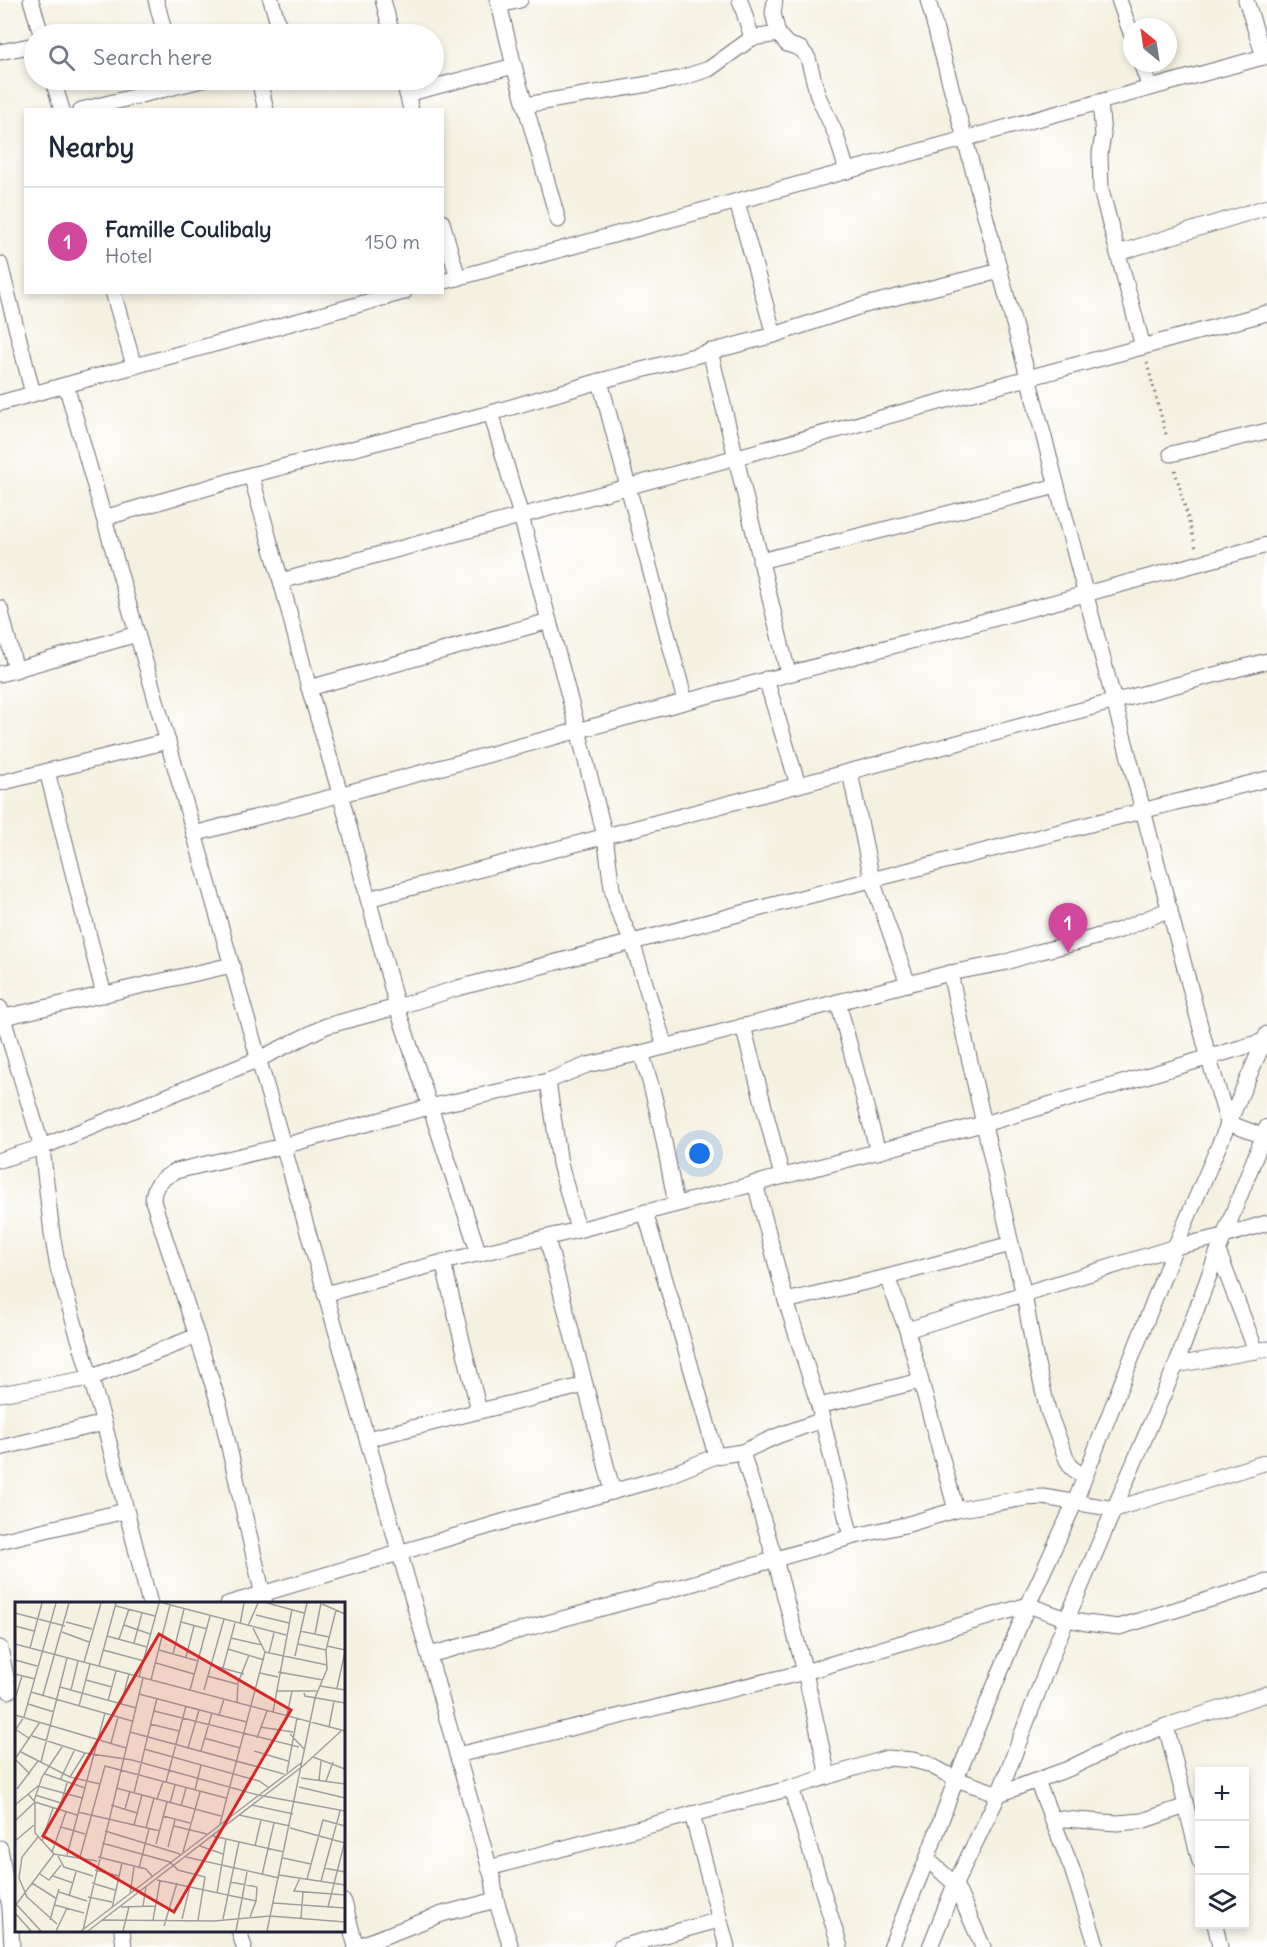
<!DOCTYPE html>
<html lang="en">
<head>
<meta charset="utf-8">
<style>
	body { margin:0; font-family:Delius,sans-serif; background:#f6f6f7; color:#1f2937 }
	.controls { position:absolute; right:18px; bottom:18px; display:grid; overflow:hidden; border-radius:0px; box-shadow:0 3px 9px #0003 }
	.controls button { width:54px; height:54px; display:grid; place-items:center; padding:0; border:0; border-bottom:2px solid #e0e1e3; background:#fff; color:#1f2937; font:30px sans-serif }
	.compass { position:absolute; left:1123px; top:18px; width:54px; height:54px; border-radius:50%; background:#fff; box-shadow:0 3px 9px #0003; rotate:330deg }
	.you { position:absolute; left:700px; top:1154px; width:21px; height:21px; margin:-15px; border:4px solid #fff; border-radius:50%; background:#1a73e8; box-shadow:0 0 0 9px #1a73e833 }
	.badge { display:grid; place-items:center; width:39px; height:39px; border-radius:50%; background:#b5179e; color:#fff; font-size:20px; font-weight:700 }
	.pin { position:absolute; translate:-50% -50px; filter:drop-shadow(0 2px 3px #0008) }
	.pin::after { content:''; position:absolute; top:32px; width:21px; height:18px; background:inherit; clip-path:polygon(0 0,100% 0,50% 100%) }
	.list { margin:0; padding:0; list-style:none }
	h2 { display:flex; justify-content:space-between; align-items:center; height:78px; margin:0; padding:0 24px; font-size:26px }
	h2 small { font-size:20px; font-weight:400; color:#747a83 }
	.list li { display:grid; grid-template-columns:39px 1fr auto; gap:18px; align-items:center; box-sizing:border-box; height:108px; padding:0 24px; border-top:2px solid #e0e1e3 }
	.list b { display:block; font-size:22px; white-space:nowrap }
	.list p { margin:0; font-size:20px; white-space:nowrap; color:#747a83 }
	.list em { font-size:20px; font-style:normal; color:#747a83 }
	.icon { flex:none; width:33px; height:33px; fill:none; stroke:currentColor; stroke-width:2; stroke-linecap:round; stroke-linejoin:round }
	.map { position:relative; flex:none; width:1267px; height:1947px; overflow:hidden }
	.search { position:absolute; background:#fff; box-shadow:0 3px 9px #0003; left:24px; top:24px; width:420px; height:66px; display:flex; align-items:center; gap:15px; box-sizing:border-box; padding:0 21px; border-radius:33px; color:#747a83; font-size:22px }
	.panel { position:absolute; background:#fff; box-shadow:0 3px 9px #0003; left:24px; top:108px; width:420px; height:186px; border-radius:0px }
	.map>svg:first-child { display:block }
</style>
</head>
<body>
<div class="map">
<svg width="1267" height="1947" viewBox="0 0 1267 1947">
	<rect width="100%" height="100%" fill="#fff"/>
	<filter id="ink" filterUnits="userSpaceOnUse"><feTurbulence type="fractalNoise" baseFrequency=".0167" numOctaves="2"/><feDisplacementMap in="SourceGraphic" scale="12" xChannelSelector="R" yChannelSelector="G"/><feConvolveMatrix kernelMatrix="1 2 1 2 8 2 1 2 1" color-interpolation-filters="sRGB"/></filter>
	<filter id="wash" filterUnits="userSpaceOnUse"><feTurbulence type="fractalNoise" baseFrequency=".008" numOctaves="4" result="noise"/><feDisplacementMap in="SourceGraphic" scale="24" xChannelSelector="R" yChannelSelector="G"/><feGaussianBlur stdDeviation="1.35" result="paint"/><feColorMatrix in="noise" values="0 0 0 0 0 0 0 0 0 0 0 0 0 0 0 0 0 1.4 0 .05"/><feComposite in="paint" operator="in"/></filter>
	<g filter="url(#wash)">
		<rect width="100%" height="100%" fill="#f5f1e1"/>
	</g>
	<g filter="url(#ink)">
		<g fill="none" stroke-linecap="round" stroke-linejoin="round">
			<defs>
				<g id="street">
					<polyline points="31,0 41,34"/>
					<polyline points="156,0 165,34"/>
					<polyline points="271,0 281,34"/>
					<polyline points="383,0 392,34"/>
					<polyline points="498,0 514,66 558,220"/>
					<polyline points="740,0 752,38"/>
					<polyline points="775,0 773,13 778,34 787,44 801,49 808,58 818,96 836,135 847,171"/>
					<polyline points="928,0 1209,1059 1228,1123 1263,1136"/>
					<polyline points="1119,0 1132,36"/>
					<polyline points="1246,0 1264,57"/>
					<polyline points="500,5 520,0"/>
					<polyline points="0,52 34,45"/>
					<polyline points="1141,63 1150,88"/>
					<polyline points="53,80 62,110"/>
					<polyline points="259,80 266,110"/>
					<polyline points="404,80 411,110"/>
					<polyline points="407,94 514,66"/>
					<polyline points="1100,102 1103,135 1100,153 1101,190 1143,347"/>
					<polyline points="525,105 678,79 709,69 752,38 778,34"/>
					<polyline points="81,110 202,80"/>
					<polyline points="442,222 458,278"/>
					<polyline points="1118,253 1267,207"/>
					<polyline points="0,264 33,394"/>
					<polyline points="442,282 1267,56"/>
					<polyline points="113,292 134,366"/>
					<polyline points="774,335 861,306 1000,271"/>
					<polyline points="710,351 788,673"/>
					<polyline points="600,381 685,701"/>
					<polyline points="66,385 493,1880 496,1900 511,1947"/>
					<polyline points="0,403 404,292"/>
					<polyline points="491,413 521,516 578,730 605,836 612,889 618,911 632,942 665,1046"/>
					<polyline points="1171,454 1267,431"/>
					<polyline points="251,475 281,581 309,688 340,793 397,1007 479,1254"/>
					<polyline points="104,518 251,475 491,413 600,381 774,335 737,202"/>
					<polyline points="760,561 1057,486"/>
					<polyline points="281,581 1267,313"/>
					<polyline points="0,608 16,670"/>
					<polyline points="0,674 137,634"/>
					<polyline points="766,679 798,785"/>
					<polyline points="309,688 549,621"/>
					<polyline points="47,771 104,995"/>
					<polyline points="850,772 872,880 908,984"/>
					<polyline points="0,783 168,741"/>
					<path d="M194,834C551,735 910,644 1267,545"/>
					<polyline points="368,899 1267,661"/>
					<polyline points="950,973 1011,1244 1024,1294 1034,1351 1048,1411 1067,1460 1072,1468 1084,1477"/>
					<polyline points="838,1002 878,1152"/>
					<polyline points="0,1008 42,1147 52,1234 58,1268 104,1423 150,1604"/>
					<polyline points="0,1018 232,965"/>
					<polyline points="743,1026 782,1176"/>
					<path d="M641,1053C658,1102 666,1153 676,1204"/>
					<polyline points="548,1081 560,1164 578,1230"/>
					<polyline points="0,1160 42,1147 259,1059 326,1026 397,1007 458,988 765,907 1267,779"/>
					<polyline points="755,1183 786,1301 819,1406 851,1537"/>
					<path d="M645,1212C669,1294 694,1374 716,1456"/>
					<polyline points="547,1238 613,1492"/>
					<polyline points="1218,1251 1256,1351"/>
					<polyline points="443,1262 479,1411"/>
					<polyline points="887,1277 907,1330 956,1510"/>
					<polyline points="325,1294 443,1262 578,1230 994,1121 1264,1041 1267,1042"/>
					<polyline points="786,1301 887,1277 1011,1244"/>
					<polyline points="907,1330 1175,1247 1224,1236 1267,1223"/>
					<polyline points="1176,1365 1267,1349"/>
					<polyline points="0,1394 90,1378 197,1336"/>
					<polyline points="819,1406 920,1381"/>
					<polyline points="367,1439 585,1385"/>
					<polyline points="0,1448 104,1423"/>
					<polyline points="742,1452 775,1559 805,1672 828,1776"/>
					<polyline points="0,1541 125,1511"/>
					<polyline points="228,1604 509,1520 662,1478 716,1456 742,1452 777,1436 822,1420"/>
					<path d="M265,1604L219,1404L153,1201C153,1185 162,1178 176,1171L283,1146L429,1107L548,1081L587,1065L641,1053L950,973L1003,963L1038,952L1075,943L1120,930L1170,909"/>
					<polyline points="0,1648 9,1691"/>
					<polyline points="429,1655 691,1584 851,1537 905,1525 956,1510 1025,1498 1043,1497 1115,1509 1267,1462"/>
					<polyline points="1166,1726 1200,1862"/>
					<polyline points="457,1755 805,1672 1028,1605 1067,1619 1086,1623 1119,1627 1267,1582"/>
					<polyline points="1037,1781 1072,1869 1097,1947"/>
					<polyline points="791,1788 840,1947"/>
					<polyline points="692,1814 727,1947"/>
					<polyline points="1051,1818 1117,1823 1142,1821 1186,1806"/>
					<polyline points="0,1848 10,1908 12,1947"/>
					<polyline points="927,1859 955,1884 983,1947"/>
					<polyline points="489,1868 791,1788 887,1758 913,1760 928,1764 956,1779 999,1794 1068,1769 1117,1745 1166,1726 1267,1694"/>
					<polyline points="344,1902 356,1947"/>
					<polyline points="1215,1924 1220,1947"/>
					<polyline points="122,1930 124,1947"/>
					<polyline points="239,1930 244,1947"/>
					<polyline points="356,1947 442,1914 496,1900"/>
					<polyline points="621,1947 719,1920"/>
					<polyline points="891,1947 927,1859 956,1779 1028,1605 1075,1502 1175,1247 1267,1034"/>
					<polyline points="930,1947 955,1884 999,1794 1057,1642 1176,1365 1218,1251 1267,1127"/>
				</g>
			</defs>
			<use href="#street" stroke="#6c6a75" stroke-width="17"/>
			<g stroke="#6c6a75" stroke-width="3" stroke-dasharray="1.5 4.5" stroke-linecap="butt">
				<polyline points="1147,363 1167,438"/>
				<polyline points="1175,470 1196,548"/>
			</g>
			<use href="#street" stroke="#fff" stroke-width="15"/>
		</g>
	</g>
	<g transform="translate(15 1602)">
		<rect width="330" height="330" fill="#f5f1e1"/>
		<path fill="none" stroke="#a19e9f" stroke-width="1.5" d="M148,1L271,33M252,1L289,11M307,2L330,12M101,4L140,14M0,11L50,24M241,13L274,21M51,20L77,27M166,20L192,27M225,22L229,1M109,23L135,32M0,24L19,29M233,24L243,1M285,29L314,35M47,30L74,40M300,32L306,1M92,34L132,45M216,36L247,43M104,37L114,7M119,41L127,11M0,42L330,129M283,42L311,48M312,44L330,48M15,46L27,1M213,47L249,58M88,48L129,59M144,48L183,59M250,50L312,63M254,51L259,31M158,52L169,7M280,54L292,1M171,55L179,24M0,58L22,64M69,60L86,1M141,61L179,72M196,63L229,72M84,64L101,1M208,66L220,21M263,70L308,78M245,71L263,75M0,72L20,77M192,74L222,82M124,75L144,1M71,78L97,85M136,78L155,3M305,84L330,88M45,85L121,106M322,86L330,50M56,88L63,59M175,88L195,14M189,88L209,17M262,89H302M16,90L117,119M289,91L290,94L330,101M124,92L204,113L209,97M28,93L54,1M0,97L7,74M93,99L101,69M222,101L223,81L234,53M13,102L39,110M106,102L114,72M64,104L75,62M139,109L284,145M258,110L277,7M0,113L111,146M204,113L232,120M272,113L277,89M135,122L164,129M245,125L278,130M314,125L319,99M0,127L15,137M1,127L9,115L41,1M115,130L269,172M275,132L290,148M17,134L70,151L117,158L243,193L330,209M189,136L225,146M242,136L252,109M96,141L103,115M173,146L184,108M129,147L244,179L253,185M186,149L197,111M239,149L273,159M6,150L55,175L85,182M298,155L330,167M0,157L25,120M0,157L15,172M26,160L52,56M272,170L282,116M30,172L70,186M55,175L70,151M286,176L330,182M45,178L59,149M304,178L306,159M311,179L318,160M151,180L171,104M284,185L330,196M101,186L206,214M2,187L23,159M180,188L186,163M119,191L142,96M13,192L20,200L62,213M20,193L46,201M142,197L148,180M19,199L27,175L47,145M20,200V231L39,252L82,259M155,201L160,183M0,203L23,184L67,196M96,203L122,211M237,203L278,212M166,204L171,186M110,207L115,189M44,208L52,181M63,210L145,229M224,213L275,224M148,214L175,221M0,219L19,201M205,222L250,50L238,26M119,223L127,193M159,224L192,232M46,225L70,232M131,226L139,196M275,226L330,241M90,229L165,252M198,234L269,250M23,235L7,255L4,276L12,295L42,322M0,239L19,223M27,239L38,206M87,241L155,260L163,268L190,275L183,318M141,242L152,200M185,244L208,252M240,244L246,218M153,245L160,218M37,250L51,210M168,250L185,190M52,253L90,111M43,254L49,265L78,274M65,255L90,164L211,196M83,255L131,267L137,274M171,255L264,276M268,256L296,262M124,266L134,227M309,266L330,270M80,268L104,274M25,272L34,278L46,263M247,273L259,221M264,273L330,283M38,274L58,281M285,276L279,289L330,293M292,277L308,218L330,224M142,278L241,299L235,315M306,279L325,209M215,280L242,285L241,299M17,281L42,297M77,281L100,288M44,290L72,299M202,291L211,237M115,292L119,265M54,294L61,270M73,295L97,300M258,301L330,306M1,302L26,329M40,303L69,311M0,304L39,252M128,304L131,285M106,305L140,304M313,305L330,239M97,306L107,261M0,311L16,329M286,316L288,290M167,317L175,284M208,317L224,240M35,318L44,287M87,318L199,319L255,314L330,320M138,318L145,279M149,324L162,281M68,328L128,76M41,329L52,306M66,329L286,161M73,329L288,164L326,129M108,329L114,305M221,329L232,270M252,329L300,96L312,67L311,48L321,8"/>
		<path fill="#d62828" fill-opacity="0.15" stroke="#d62828" stroke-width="3" d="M144,32L276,108L159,310L28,234Z"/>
		<rect width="330" height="330" fill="none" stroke="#22223b" stroke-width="3"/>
	</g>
</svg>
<div class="controls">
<button>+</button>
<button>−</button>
<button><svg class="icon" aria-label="layers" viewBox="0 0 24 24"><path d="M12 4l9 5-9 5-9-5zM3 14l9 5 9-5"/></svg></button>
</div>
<svg class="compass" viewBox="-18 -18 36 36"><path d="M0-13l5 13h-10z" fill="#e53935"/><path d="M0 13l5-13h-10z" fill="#747a83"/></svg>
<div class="you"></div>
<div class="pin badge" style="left:1068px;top:953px;background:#d1479c">1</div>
<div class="search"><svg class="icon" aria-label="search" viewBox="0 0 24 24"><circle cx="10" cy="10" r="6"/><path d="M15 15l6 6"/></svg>Search here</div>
<section class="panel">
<h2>Nearby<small></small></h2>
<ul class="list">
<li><span class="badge" style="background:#d1479c">1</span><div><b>Famille Coulibaly</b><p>Hotel</p></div><em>150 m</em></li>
</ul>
</section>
</div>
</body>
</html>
